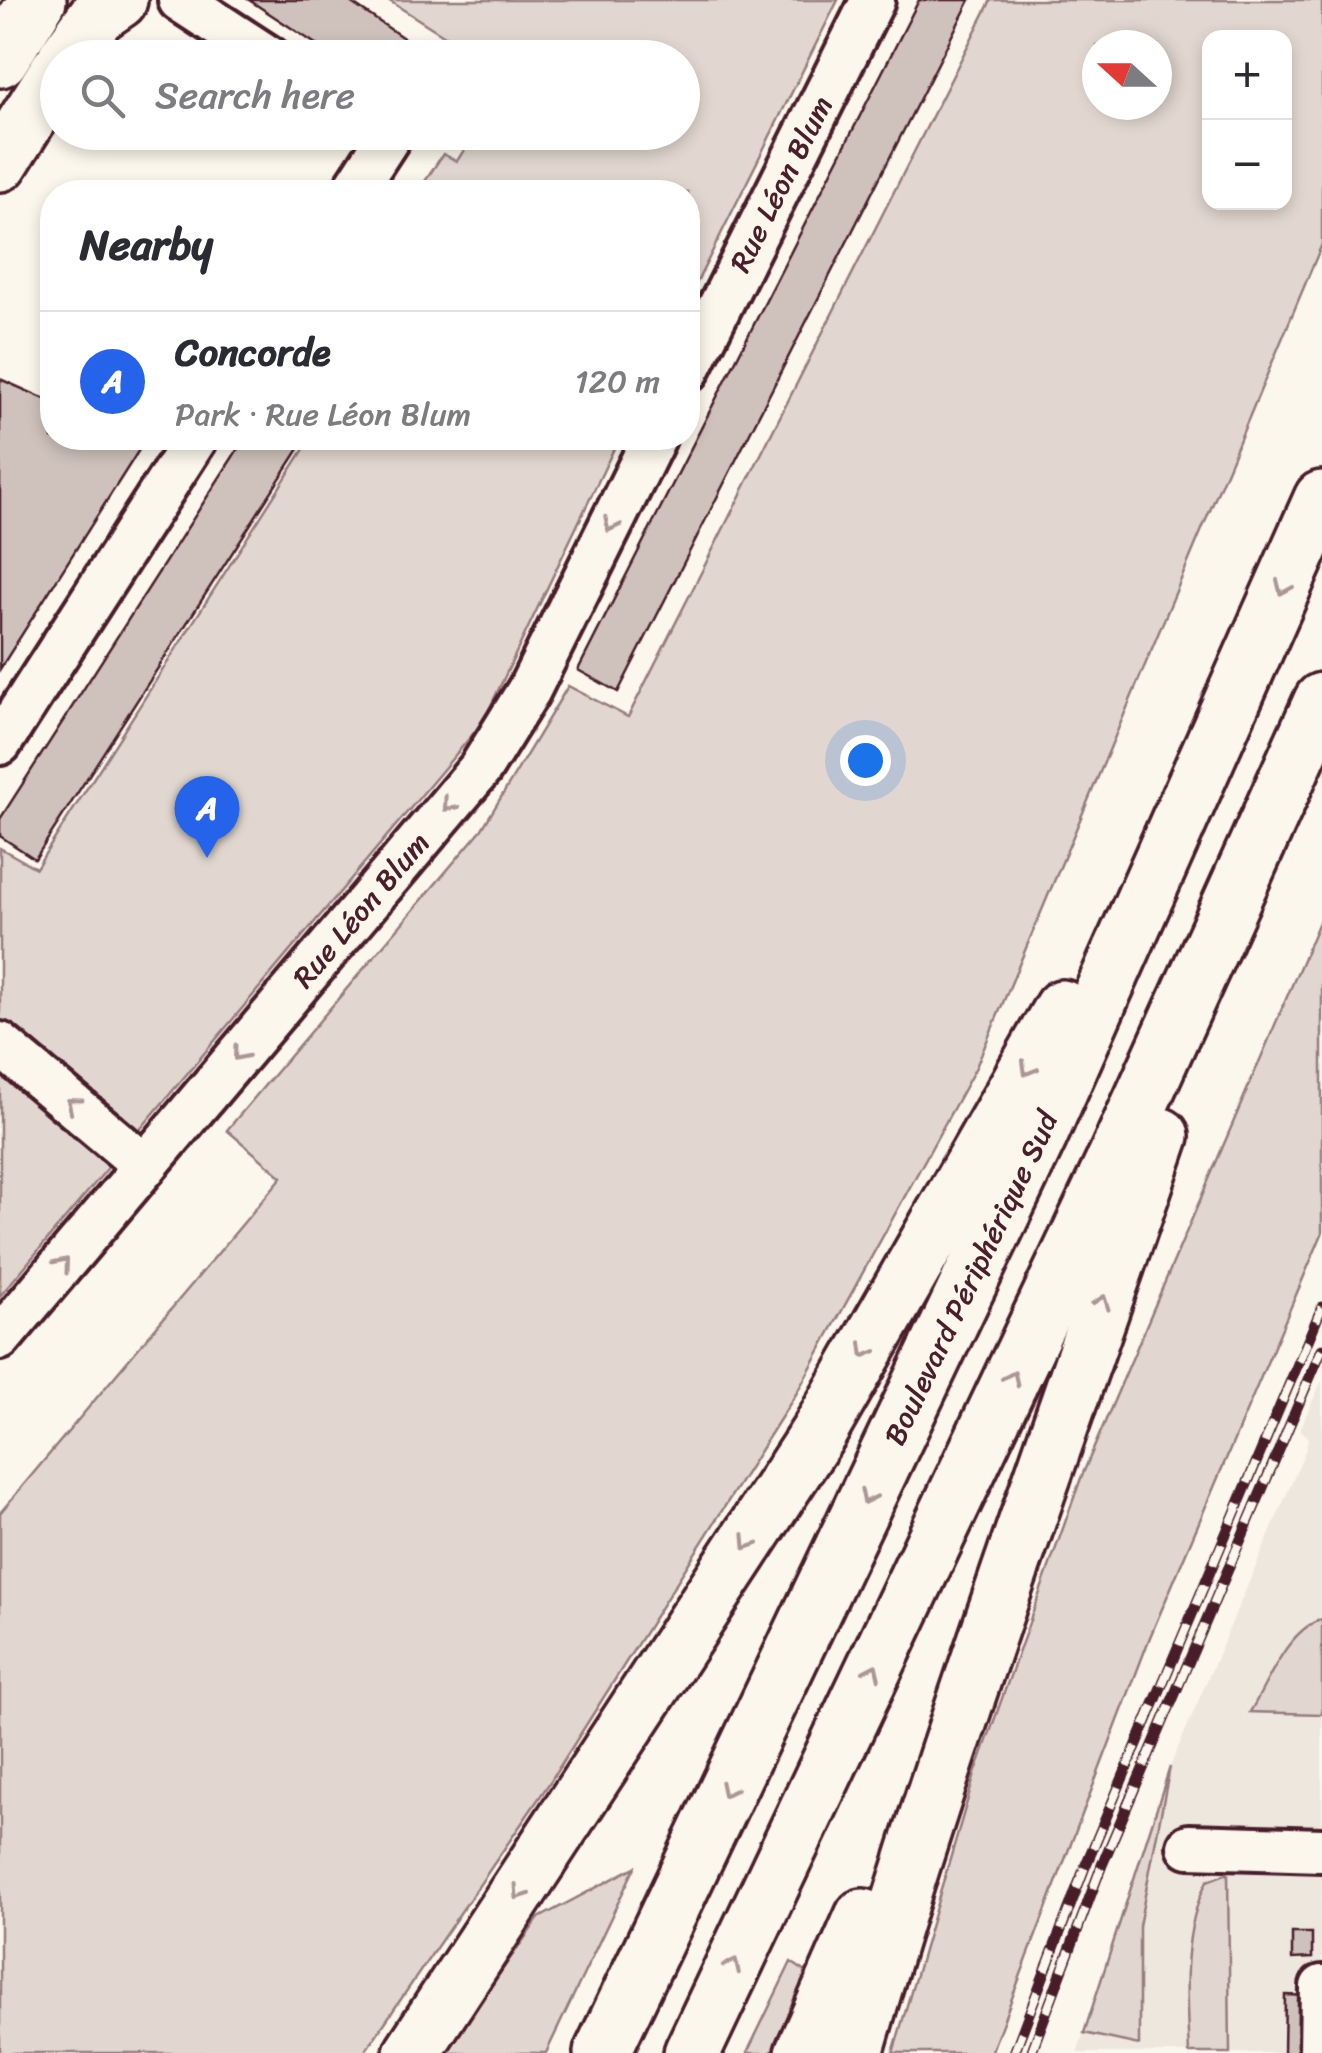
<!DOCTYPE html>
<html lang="en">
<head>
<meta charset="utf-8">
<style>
	body { margin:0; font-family:Sriracha,sans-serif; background:#f7f7f7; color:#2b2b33 }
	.controls { position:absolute; right:30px; top:30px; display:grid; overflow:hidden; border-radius:20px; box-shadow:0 5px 15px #0003 }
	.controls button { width:90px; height:90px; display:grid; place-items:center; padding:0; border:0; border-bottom:2px solid #e1e1e2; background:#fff; color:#2b2b33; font:50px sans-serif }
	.compass { position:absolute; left:1082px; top:30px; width:90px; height:90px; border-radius:50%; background:#fff; box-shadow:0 5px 15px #0003; rotate:291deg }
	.you { position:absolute; left:865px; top:760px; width:35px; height:35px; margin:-25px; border:8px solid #fff; border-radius:50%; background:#1a73e8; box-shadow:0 0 0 15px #1a73e833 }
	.badge { display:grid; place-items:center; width:65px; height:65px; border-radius:50%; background:#2563eb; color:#fff; font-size:32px; font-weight:700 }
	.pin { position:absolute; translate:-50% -82px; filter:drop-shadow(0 2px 5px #0008) }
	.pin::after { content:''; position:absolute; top:52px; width:35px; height:30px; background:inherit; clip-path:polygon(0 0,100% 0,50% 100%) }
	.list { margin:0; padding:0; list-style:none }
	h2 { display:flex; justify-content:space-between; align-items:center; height:130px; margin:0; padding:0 40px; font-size:42px }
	h2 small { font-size:32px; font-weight:400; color:#7c7c81 }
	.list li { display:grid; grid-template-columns:65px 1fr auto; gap:30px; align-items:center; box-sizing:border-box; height:140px; padding:0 40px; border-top:2px solid #e1e1e2 }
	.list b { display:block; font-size:38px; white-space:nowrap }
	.list p { margin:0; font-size:32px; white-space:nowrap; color:#7c7c81 }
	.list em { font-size:32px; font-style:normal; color:#7c7c81 }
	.icon { flex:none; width:55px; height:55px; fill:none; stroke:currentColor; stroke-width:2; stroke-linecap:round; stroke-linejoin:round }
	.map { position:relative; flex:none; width:1322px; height:2053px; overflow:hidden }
	.search { position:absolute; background:#fff; box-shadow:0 5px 15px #0003; left:40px; top:40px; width:660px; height:110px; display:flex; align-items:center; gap:25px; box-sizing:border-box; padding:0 35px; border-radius:55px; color:#7c7c81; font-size:38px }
	.panel { position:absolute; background:#fff; box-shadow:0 5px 15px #0003; left:40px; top:180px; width:660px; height:270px; border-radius:40px }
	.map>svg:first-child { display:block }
</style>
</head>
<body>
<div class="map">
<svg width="1322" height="2053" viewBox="0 0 1322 2053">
	<rect width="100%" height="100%" fill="#fbf7ec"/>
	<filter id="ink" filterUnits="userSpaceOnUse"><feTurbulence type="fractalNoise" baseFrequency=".01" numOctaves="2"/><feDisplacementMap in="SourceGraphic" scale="20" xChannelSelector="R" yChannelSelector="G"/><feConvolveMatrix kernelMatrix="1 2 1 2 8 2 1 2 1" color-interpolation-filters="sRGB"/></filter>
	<g filter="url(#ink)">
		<polygon fill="#eee7de" points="1322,1380 1322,2053 1077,2053 1170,1767 1306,1449 1308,1438 1300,1429"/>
		<g fill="#e2d7d0" stroke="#967b7e" stroke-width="2.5" fill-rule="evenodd">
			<polygon points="388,0 838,0 688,300 688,192 418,192 443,154 457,161 475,133 682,132 682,58 478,57"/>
			<path d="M991,0H1322V244L976,1067L796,1394L548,1785L364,2053H0V1513L282,1177L227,1130L482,829L568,686L628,717ZM1210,38H1284V202H1210ZM1097,45H1157V105H1097Z"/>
			<polygon points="311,438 619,438 483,722 0,1296 0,848 36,868"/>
			<polygon points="1322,915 1322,1234 1150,1637 991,2053 893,2053 976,1771 1081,1478"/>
			<path d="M1322,1619V1714L1250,1712C1269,1681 1286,1631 1322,1619Z"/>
			<polygon points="1170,1767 1139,1926 1139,2045 1084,2033"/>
			<polygon points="635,1867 546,2053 443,2053 539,1918"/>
			<path d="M1228,1873L1230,2053H1189C1186,1996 1181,1933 1207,1881Z"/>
			<polygon points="791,1962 809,1974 771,2053 747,2053"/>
		</g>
		<g fill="#cfc2bc" stroke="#4a1f2b" stroke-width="2.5">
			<polygon points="249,0 347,0 433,58 337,58"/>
			<polygon points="919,0 970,0 618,692 578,670"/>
			<polygon points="0,379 52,402 52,438 134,438 144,442 0,669"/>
			<polygon points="245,438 306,438 35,859 0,836 0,819"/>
			<polygon points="1292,1933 1312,1933 1312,1958 1292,1959"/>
			<polygon points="1285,1995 1313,1996 1313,2053 1284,2053"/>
		</g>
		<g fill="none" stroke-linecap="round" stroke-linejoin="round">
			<defs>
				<g id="minor">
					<polyline points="180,0 269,58"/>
					<polyline points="353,192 390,135 386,132"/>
					<path id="s1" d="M688,370L873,0"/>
					<polyline points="0,743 196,438"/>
					<polyline points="0,1044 145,1166"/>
					<path id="s2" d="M0,1338L480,769L529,690L654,438"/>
					<polyline points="1189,1846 1322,1850"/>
					<polyline points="1321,2053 1322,1987"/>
				</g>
				<g id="major">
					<polyline points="66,58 97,15 119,0"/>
					<polyline points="0,59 38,0"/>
					<polyline points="0,163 58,71"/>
				</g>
				<g id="highway">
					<polyline points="412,2053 819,1432 1062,1008"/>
					<path id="s3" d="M602,2053L1039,1136L1322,499"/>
					<polyline points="692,2053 1112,1166 1322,701"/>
					<polyline points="803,2053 863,1917"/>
					<path d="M855,2053C944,1743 1057,1441 1161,1136"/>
				</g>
			</defs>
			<use href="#minor" stroke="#4a1f2b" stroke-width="50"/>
			<use href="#major" stroke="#4a1f2b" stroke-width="62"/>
			<use href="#highway" stroke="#4a1f2b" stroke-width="62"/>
			<use href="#minor" stroke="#fbf7ec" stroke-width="42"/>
			<use href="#major" stroke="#fbf7ec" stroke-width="55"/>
			<use href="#highway" stroke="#fbf7ec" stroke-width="55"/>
			<defs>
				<g id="rail">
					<polyline points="1014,2053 1085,1867 1322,1307"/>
					<polyline points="1031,2053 1102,1865 1322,1349"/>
				</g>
			</defs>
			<use href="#rail" stroke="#4a1f2b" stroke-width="11"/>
			<use href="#rail" stroke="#fbf7ec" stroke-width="8" stroke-dasharray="22" stroke-linecap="butt"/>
		</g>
		<defs><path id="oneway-chevron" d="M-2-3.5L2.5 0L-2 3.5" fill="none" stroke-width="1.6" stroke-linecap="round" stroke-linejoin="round" transform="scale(2.5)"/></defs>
		<g stroke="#ab9695">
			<use href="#oneway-chevron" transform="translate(611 525) rotate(116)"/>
			<use href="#oneway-chevron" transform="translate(1283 588) rotate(114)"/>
			<use href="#oneway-chevron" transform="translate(449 805) rotate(131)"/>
			<use href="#oneway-chevron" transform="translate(239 1054) rotate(130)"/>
			<use href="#oneway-chevron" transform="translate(1028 1069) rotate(120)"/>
			<use href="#oneway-chevron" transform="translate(73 1104) rotate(-140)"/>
			<use href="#oneway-chevron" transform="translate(63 1264) rotate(-50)"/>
			<use href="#oneway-chevron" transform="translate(1102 1302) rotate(-70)"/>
			<use href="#oneway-chevron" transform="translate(866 1351) rotate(120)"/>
			<use href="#oneway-chevron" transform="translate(1012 1378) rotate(-65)"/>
			<use href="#oneway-chevron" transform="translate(867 1497) rotate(116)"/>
			<use href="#oneway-chevron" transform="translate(748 1543) rotate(123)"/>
			<use href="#oneway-chevron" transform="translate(873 1671) rotate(-65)"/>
			<use href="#oneway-chevron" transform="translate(727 1790) rotate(116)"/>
			<use href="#oneway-chevron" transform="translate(520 1893) rotate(124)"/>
			<use href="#oneway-chevron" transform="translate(733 1965) rotate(-65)"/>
		</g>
	</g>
	<g text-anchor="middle" stroke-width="9" stroke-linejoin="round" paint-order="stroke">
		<g font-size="30" fill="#4a1f2b" stroke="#fbf7ec">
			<text dy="10" stroke="none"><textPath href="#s1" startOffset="208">Rue Léon Blum</textPath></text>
			<text dy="10" stroke="none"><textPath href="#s2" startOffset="560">Rue Léon Blum</textPath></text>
			<text dy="10" stroke="none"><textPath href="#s3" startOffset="858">Boulevard Périphérique Sud</textPath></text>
		</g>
	</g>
</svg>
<div class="controls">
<button>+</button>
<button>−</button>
</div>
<svg class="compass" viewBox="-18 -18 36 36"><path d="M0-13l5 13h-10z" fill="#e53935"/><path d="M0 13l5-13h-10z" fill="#7c7c81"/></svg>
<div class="you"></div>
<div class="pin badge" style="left:207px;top:858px">A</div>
<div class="search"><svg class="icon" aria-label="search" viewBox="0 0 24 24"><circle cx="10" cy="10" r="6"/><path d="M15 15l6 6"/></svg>Search here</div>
<section class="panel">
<h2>Nearby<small></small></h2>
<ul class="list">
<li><span class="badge">A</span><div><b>Concorde</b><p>Park · Rue Léon Blum</p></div><em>120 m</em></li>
</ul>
</section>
</div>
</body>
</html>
